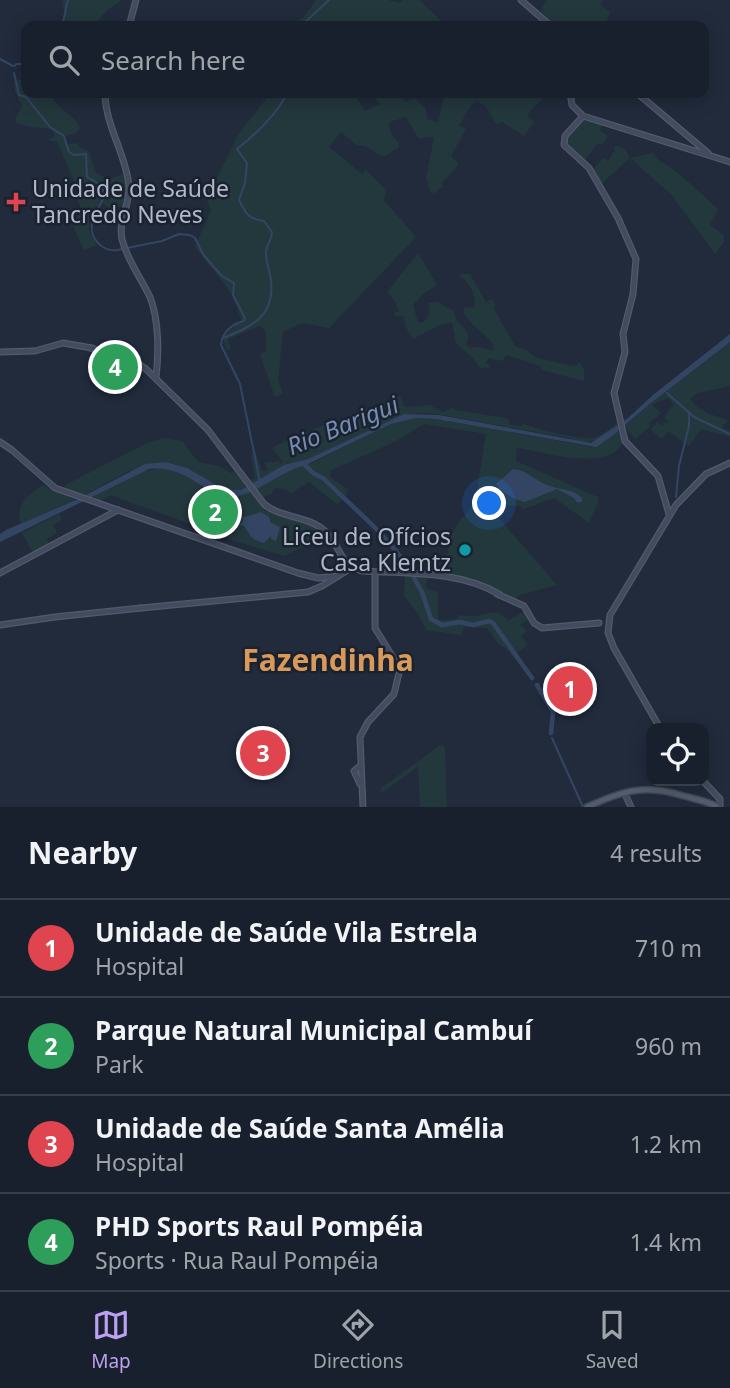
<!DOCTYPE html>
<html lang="en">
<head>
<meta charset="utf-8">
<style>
	body { margin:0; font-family:"Noto Sans",sans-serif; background:#222835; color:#f1f3f6 }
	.controls { position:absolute; right:21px; bottom:21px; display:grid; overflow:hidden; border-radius:14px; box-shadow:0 4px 18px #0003 }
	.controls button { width:63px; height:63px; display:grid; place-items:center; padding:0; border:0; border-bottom:2px solid #373e49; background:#19202d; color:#f1f3f6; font:35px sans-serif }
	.you { position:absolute; left:490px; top:504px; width:24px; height:24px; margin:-18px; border:5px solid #fff; border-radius:50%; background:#1a73e8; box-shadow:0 0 0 10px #1a73e833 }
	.badge { display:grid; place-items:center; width:46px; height:46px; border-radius:50%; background:#bca0f2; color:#fff; font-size:23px; font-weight:700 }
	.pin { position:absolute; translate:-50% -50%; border:4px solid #fff; box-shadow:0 2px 7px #0006 }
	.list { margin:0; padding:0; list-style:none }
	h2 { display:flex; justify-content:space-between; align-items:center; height:91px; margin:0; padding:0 28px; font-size:30px }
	h2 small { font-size:23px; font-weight:400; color:#9fa3aa }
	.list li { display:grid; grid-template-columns:46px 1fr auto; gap:21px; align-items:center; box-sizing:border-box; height:98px; padding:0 28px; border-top:2px solid #373e49 }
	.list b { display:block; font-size:26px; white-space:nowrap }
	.list p { margin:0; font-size:23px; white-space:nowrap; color:#9fa3aa }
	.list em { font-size:23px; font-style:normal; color:#9fa3aa }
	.icon { flex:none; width:38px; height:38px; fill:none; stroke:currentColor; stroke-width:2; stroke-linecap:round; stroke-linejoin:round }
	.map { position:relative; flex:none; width:730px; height:807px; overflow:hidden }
	.search { position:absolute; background:#19202d; box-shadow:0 4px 18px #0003; left:21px; right:21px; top:21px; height:77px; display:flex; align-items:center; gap:18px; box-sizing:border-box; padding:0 24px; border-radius:14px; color:#9fa3aa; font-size:26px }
	.sheet { height:483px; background:#19202d }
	nav { display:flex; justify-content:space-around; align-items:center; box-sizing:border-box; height:98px; border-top:2px solid #373e49; background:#19202d; font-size:19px; color:#9fa3aa }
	nav a { display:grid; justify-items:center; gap:4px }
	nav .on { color:#bca0f2 }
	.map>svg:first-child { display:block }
</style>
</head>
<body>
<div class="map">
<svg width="730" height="807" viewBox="0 0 730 807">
	<rect width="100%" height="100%" fill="#212b3c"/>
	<g fill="#23383d">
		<polygon points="62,0 122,0 107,10 93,26 63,26 66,23"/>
		<polygon points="316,0 388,0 400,3 403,0 419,0 447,26 387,26 374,24 373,26 290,26 304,17"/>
		<polygon points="547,0 603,0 600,5 610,12 606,23 610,26 557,26 540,11"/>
		<path d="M14,80H26V93H51C55,110 76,114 80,128L75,134L64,136L67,148L68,144L77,143L79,147L88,151L96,172L108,180L123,174L128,185L125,205L110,209L100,201L89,221V229L97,245L84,250L73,226L82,210L77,199L81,196L57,142L48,140L55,136L51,129C41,127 25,128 16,122V118L22,106L15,91Z"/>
		<path d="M268,93H353L365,111L380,104L371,93C383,93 398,92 406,102L415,98L426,109L427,119L438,123L445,93H547L527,115L534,122L524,136L502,122L496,124L487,108L478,101L471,105L459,126L466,129L451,156L459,164L441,184L444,186L438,189L435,194L430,191L426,178L434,137L418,138L406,117L389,122L391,134L399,143V147L385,156L379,155L365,146L357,145L341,132L329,147L362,174L366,170L386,190L384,200L416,237L329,328L302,323L283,332L278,380L283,393L275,397L260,354L266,351V331L260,326L228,339L231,349L226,350L223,337L241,320C232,283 214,276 195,246L211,211L206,198L199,195L202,185L213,186L238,135L269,95Z"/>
		<polygon points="583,119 602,125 600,130 608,136 603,144 597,144 584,161 566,144 566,138"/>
		<polygon points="617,146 624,148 630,158 653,153 658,160 677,172 718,209 710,225 724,235 724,242 715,254 672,195 630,158 600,185 592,171 603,158 608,161 615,150 613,148"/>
		<path d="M418,253L437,285L423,294L413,305L418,322H424C429,316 431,310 428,303L437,302L454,311L456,319C462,327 473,332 466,344L470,348L479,347L493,351L494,346C483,330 472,328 463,312L465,307L474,308C477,295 470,283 460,276L461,274H470L486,302L492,299L496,306L493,307L515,346L526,350L537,358L573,366L578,365L579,361L584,370V381L542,370V367L507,355L502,361L488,358L486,363L490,366L488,369L485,367L481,369L472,357L456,344L452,323L442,324L413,339L405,326L404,317L395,315V312L399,311L394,300L387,292Z"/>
		<polygon points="730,342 730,386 698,393 690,399 699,409 702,408 707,413 727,420 722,428 730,431 730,437 701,429 689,446 668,431 662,439 651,430 657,422 664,427 663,422 669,423 664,418 674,404 668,398 652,405 661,413 649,423 646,420 651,426 635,439 625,426 651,403"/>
		<path d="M400,396L405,407L430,405L443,412L454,407V410L507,418L511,425L521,426L524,424C535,429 581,440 593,438C602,436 610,428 617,423L618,424C600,439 591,448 569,438L431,413L404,414L308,459L284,465L252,484L251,480L255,478L251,456L256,453L262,471L268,470L264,463L271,461L272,463L278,461L280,464L283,462L272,448L293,437Z"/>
		<path d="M416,418L436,419L592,447L602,443L619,430L624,439C612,475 543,451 517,448L516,461L598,497V503L589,523L554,498L521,510L522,507C500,503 499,508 478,495V483L486,434L424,424L396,441L330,471V477L348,490L345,497L323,476L313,472L308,465L391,424Z"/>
		<polygon points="164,438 182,441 198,462 219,466 231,473 235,471 246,486 242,490 224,489 187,468 166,462 129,471 82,496 63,489 67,484 145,444"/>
		<polygon points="302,466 305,467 343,499 337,504 309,482 291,493 284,489 275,488 271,494 263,497 256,488 288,469"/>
		<path d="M164,468C171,470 178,471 185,474C207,485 225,504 251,491L269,511L314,526L326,536L284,556L219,536L220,532L193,523L190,524L111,495L99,502L88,499L140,472Z"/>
		<path d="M43,485L76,500L22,523L20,522C16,504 28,495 43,485Z"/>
		<polygon points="478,500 490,508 557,585 520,595 515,599 481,584 472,578 441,574 449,548 448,542 459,521"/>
		<polygon points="59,514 62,520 53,525 57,533 47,539 49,545 33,553 22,533"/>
		<path d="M405,576H427L426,588L438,592V619L440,620L456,619L459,615C464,615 472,617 477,616C491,613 498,608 508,621L525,611L528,620L520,625L527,630L521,637L525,640L527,646L516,654L532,675L529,677L507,649L498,644L487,628L464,627L461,635L426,630L418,614L404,596Z"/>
		<polygon points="442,744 445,748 447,807 420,807 418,767 381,793 381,788"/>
	</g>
	<g fill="#344564">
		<path d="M730,334V342L651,403L611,437L596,447L436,419L416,418L391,424L308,464V470L302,466C278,473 254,496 231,497C206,498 188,464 149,469L0,542V534L6,530L76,500L145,464L166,462L187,468L224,489L241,490L284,465L308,459L404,414L439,415L591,443L628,418L653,395Z"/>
		<path d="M513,469C528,470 536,482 550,486C563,491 571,488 582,498V502H577L574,498L557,489L525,502C514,499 502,494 496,484Z"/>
		<path d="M261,512L269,517L271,523L280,527L276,541L271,539V536L264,543C249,539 252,536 244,526L239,525L243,522L242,518Z"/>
	</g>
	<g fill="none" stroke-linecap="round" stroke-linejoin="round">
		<g stroke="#344564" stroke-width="2">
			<path d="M62,26C65,17 65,9 68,0"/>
			<polyline points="301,26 329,0"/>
			<polyline points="0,59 13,66"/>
			<polyline points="15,66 16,64 26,64"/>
			<path d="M14,73L19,95L26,97L50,127L64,136L69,152L74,155L86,154L87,177L96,182L105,193C103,203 96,209 93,219C87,238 104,255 122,249"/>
			<path d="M127,248L162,241L179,234L190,235L195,238L203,254L213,266L222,276L234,283L233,295L245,318L244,321C232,324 222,332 221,345L240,384L260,482"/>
			<path d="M223,338C252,327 275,316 271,281C270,272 266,262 266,253C266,245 272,240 272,232L264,221C248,219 246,214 239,200L245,183L247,163L237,149C254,136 278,113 287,93"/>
			<polyline points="667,393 694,417 730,434"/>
			<polyline points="676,497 679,466 689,426 689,412"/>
			<polyline points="552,738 583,807"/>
		</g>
		<g stroke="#344564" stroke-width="4.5">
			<path d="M306,466L313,473L324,479C353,508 389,536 410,571"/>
			<polyline points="414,578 422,592 431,619 442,625 460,622 473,625 489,621 493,623 532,678"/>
			<polyline points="537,685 553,712 551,733"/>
		</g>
		<defs>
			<g id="secondary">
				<polyline points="521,0 551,26"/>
				<polyline points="129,26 136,0"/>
				<path d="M105,93C105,125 126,154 129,186C130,205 118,221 122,239C127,260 141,278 150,297C159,320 159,353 156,377"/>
				<polyline points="570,93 572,105 583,116 565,136 564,145 589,168 618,218 636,259 633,294 623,334 625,352 614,393 625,441 658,476 669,514"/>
				<polyline points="637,93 708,153"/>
				<polyline points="583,116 730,162"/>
				<path d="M90,348L131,359L146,369L208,430L264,504C282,519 309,515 326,532C335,541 340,555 348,565"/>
				<polyline points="0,352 35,351 63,343 92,348"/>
				<polyline points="0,442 12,450 55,488 298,573 318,578 338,576"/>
				<path d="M350,567L362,571C407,574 458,570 499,594"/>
				<polyline points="0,573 118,510"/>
				<polyline points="497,594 524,606 534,623 542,628 599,623"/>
				<polyline points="141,608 308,592 322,586 351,568"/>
				<polyline points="0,625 55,617 141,608"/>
				<polyline points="660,728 614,648 608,633 610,615 676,505 706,474 730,463"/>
				<polyline points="360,766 354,771 360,784"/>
				<polyline points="703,781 720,799 720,807"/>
				<polyline points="625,794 631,807"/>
				<polyline points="363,807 360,737 368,722 394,694 399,673 397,664 375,628 375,572"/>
			</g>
			<path id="primary" d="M587,807C624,790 645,784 684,796C695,799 706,801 716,806"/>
		</defs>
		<use href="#secondary" stroke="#535a69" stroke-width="7"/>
		<use href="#primary" stroke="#3e4655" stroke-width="8"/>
		<use href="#secondary" stroke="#424b5f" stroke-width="4.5"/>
		<use href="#primary" stroke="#525c6c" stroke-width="5"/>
	</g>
	<path fill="#e0444e" stroke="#1a2230" stroke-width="2.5" d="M12.5 191.5h7v7h7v7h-7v7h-7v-7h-7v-7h7z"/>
	<circle fill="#0f9aa8" stroke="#1a2230" stroke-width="2.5" cx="465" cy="550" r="7"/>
	<g text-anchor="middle" stroke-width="5" stroke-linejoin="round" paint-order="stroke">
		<g font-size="23" fill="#b0b7c8" stroke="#1a2230" text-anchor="start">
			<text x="32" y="197">Unidade de Saúde<tspan x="32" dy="26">Tancredo Neves</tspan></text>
			<text x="451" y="545" text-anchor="end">Liceu de Ofícios<tspan x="451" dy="26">Casa Klemtz</tspan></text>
		</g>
		<g font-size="24" font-style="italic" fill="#768cb2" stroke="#1a2230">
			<text transform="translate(343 426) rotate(-22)" y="8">Rio Barigui</text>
		</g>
		<g font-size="30" font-weight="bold" fill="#d99959" stroke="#1a2230">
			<text x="328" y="671">Fazendinha</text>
		</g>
	</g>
</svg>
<div class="controls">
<button><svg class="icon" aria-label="locate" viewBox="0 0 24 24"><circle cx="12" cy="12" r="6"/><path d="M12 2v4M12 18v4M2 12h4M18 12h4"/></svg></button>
</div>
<div class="you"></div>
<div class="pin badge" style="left:570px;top:689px;background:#e0444e">1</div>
<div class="pin badge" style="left:215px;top:512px;background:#2e9e5b">2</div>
<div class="pin badge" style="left:263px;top:753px;background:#e0444e">3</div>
<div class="pin badge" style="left:115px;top:367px;background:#2e9e5b">4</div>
<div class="search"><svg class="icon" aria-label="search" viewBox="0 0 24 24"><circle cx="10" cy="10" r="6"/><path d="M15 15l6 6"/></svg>Search here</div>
</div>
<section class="sheet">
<h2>Nearby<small>4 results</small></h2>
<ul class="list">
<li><span class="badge" style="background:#e0444e">1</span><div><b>Unidade de Saúde Vila Estrela</b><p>Hospital</p></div><em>710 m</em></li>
<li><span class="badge" style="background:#2e9e5b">2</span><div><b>Parque Natural Municipal Cambuí</b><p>Park</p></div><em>960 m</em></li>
<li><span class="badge" style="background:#e0444e">3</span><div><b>Unidade de Saúde Santa Amélia</b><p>Hospital</p></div><em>1.2 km</em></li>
<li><span class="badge" style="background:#2e9e5b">4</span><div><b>PHD Sports Raul Pompéia</b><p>Sports · Rua Raul Pompéia</p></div><em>1.4 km</em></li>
</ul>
</section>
<nav>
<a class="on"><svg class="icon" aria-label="map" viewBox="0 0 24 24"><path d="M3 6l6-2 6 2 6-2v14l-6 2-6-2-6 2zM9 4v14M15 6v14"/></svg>Map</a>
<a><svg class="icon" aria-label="directions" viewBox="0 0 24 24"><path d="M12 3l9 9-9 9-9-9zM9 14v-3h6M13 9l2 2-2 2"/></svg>Directions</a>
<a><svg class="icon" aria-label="saved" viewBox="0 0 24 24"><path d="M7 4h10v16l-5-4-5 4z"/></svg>Saved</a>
</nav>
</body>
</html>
